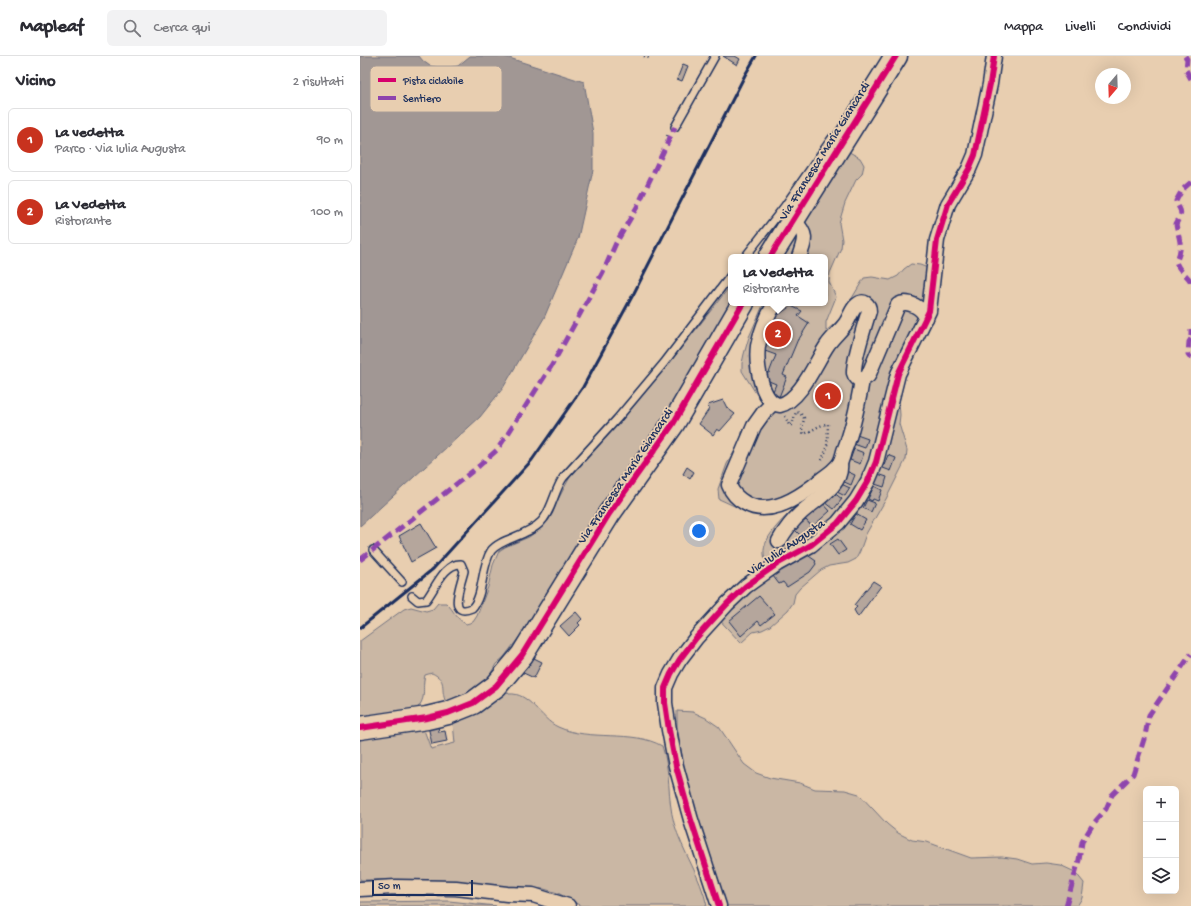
<!DOCTYPE html>
<html lang="it">
<head>
<meta charset="utf-8">
<style>
	body { margin:0; font-family:"Gochi Hand",sans-serif; background:#f2f2f3; color:#2b2b33 }
	.controls { position:absolute; right:12px; bottom:12px; display:grid; overflow:hidden; border-radius:6px; box-shadow:0 4px 16px #0002 }
	.controls button { width:36px; height:36px; display:grid; place-items:center; padding:0; border:0; border-bottom:1px solid #e1e1e2; background:#fff; color:#2b2b33; font:20px sans-serif }
	.compass { position:absolute; left:735px; top:12px; width:36px; height:36px; border-radius:50%; background:#fff; box-shadow:0 4px 16px #0002; rotate:199deg }
	.scale { position:absolute; left:12px; bottom:10px; width:101px; box-sizing:border-box; padding-left:4px; border:2px solid #1b2f5e; border-top:0; font-size:11px; line-height:14px; white-space:nowrap; color:#1b2f5e; -webkit-text-stroke:3px #e8ceb0; paint-order:stroke }
	.you { position:absolute; left:339px; top:475px; width:14px; height:14px; margin:-10px; border:3px solid #fff; border-radius:50%; background:#1a73e8; box-shadow:0 0 0 6px #1a73e833 }
	.badge { display:grid; place-items:center; width:26px; height:26px; border-radius:50%; background:#c8321e; color:#fff; font-size:13px; font-weight:700 }
	.pin { position:absolute; translate:-50% -50%; border:2px solid #fff; box-shadow:0 1px 4px #0006 }
	.popup { position:absolute; left:368px; top:198px; width:100px; height:52px; box-sizing:border-box; display:grid; place-content:center; border-radius:6px; background:#fff; filter:drop-shadow(0 1px 3px #0005); font-size:13px; white-space:nowrap; color:#7c7c81 }
	.popup b { font-size:15px; color:#2b2b33 }
	.popup::after { content:''; position:absolute; left:50%; top:100%; margin-left:-8px; border:8px solid transparent; border-top-color:#fff }
	.list { margin:0; padding:0; list-style:none }
	h2 { display:flex; justify-content:space-between; align-items:center; height:52px; margin:0; padding:0 16px; font-size:17px }
	h2 small { font-size:13px; font-weight:400; color:#7c7c81 }
	.list li { display:grid; grid-template-columns:26px 1fr auto; gap:12px; align-items:center; box-sizing:border-box; height:64px; margin:0 8px 8px; padding:0 8px; border:1px solid #e1e1e2; border-radius:6px }
	.list b { display:block; font-size:15px; white-space:nowrap }
	.list p { margin:0; font-size:13px; white-space:nowrap; color:#7c7c81 }
	.list em { font-size:13px; font-style:normal; color:#7c7c81 }
	.icon { flex:none; width:22px; height:22px; fill:none; stroke:currentColor; stroke-width:2; stroke-linecap:round; stroke-linejoin:round }
	.map { position:relative; flex:none; width:831px; height:850px; overflow:hidden }
	header { display:flex; align-items:center; gap:24px; box-sizing:border-box; height:56px; padding:0 20px; background:#fff; border-bottom:1px solid #e1e1e2 }
	header strong { font-size:19px }
	nav { display:flex; gap:22px; margin-inline-start:auto; font-size:14px }
	.search { width:280px; height:36px; background:#f2f2f3; display:flex; align-items:center; gap:10px; box-sizing:border-box; padding:0 14px; border-radius:6px; color:#7c7c81; font-size:15px }
	main { display:flex }
	aside { flex:1; background:#fff }
	.map>svg:first-child { display:block }
</style>
</head>
<body>
<header>
<strong>Mapleaf</strong>
<div class="search"><svg class="icon" aria-label="search" viewBox="0 0 24 24"><circle cx="10" cy="10" r="6"/><path d="M15 15l6 6"/></svg>Cerca qui</div>
<nav><a>Mappa</a><a>Livelli</a><a>Condividi</a></nav>
</header>
<main>
<aside>
<h2>Vicino<small>2 risultati</small></h2>
<ul class="list">
<li><span class="badge">1</span><div><b>La vedetta</b><p>Parco · Via Iulia Augusta</p></div><em>90 m</em></li>
<li><span class="badge">2</span><div><b>La Vedetta</b><p>Ristorante</p></div><em>100 m</em></li>
</ul>
</aside>
<div class="map">
<svg width="831" height="850" viewBox="0 0 831 850">
	<rect width="100%" height="100%" fill="#e8ceb0"/>
	<filter id="ink" filterUnits="userSpaceOnUse"><feTurbulence type="fractalNoise" baseFrequency=".025" numOctaves="2"/><feDisplacementMap in="SourceGraphic" scale="8" xChannelSelector="R" yChannelSelector="G"/><feConvolveMatrix kernelMatrix="1 2 1 2 8 2 1 2 1" color-interpolation-filters="sRGB"/></filter>
	<g filter="url(#ink)">
		<g fill="#cab7a4" stroke="#727381">
			<path d="M484,93L500,102L504,109L502,118L496,124L485,147L479,167L482,184L481,192L470,217L469,226L476,241L466,266V275L479,264L504,222L512,221L530,224L538,220L544,213L551,208L560,209L578,216L538,333L540,359L539,368L547,394L546,403L526,443L506,478L500,495L496,503L488,507L469,510L461,514L440,532L435,538L433,547L428,554L410,570L402,574L393,576L381,587L353,557L408,507C406,505 404,502 404,498C402,480 428,459 440,446L401,457L383,454L359,443L358,433L367,408L381,384L382,376L402,347L382,315V307L384,298L389,281L404,247H465V201H420Z"/>
			<path d="M371,229V247L311,355L176,559L144,601L136,608L131,617L149,638C170,636 180,663 198,671C230,686 272,673 302,690C311,715 307,742 314,767C322,795 341,821 347,850H221L198,837L184,833L155,832L38,824H0V683L64,674L71,693L95,687L93,667L102,664C96,658 88,652 85,644C80,631 88,625 72,617L65,619C61,635 68,640 56,654L0,661V585L44,553L51,551L66,555L73,553L78,547H86C94,554 95,562 106,568L113,566L117,560L128,531L133,509L139,495L145,491L169,481L185,468L210,421L268,357L323,290Z"/>
			<polygon points="317,655 333,656 346,662 359,671 384,708 396,717 410,722 440,727 455,733 485,734 499,738 527,768 538,777 552,784 567,786 611,802 642,801 657,803 672,808 686,807 700,809 715,816 724,827 722,842 717,850 365,850 359,825 344,783 326,722 317,671"/>
			<polygon points="89,845 136,850 0,850 0,846"/>
		</g>
		<polygon fill="#a19794" stroke="#6b6d7e" points="0,0 59,0 63,5 70,10 84,13 98,10 110,0 143,0 224,26 233,77 233,114 218,182 184,262 143,332 120,361 0,470"/>
		<g fill="#b5a69c" stroke="#1b2f5e">
			<polygon points="363,0 375,0 380,3 377,9"/>
			<polygon points="323,8 328,10 322,25 317,23"/>
			<polygon points="431,250 442,255 438,260 449,267 439,283 438,283 423,319 427,321 419,341 412,338 416,328 404,323 406,316 409,317 416,299 405,295 405,285 414,262"/>
			<polygon points="363,344 367,352 375,358 360,375 357,373 353,379 339,368 349,353 348,349"/>
			<polygon points="494,378 508,383 505,392 491,387"/>
			<polygon points="494,393 504,397 500,408 490,404"/>
			<polygon points="528,399 536,402 531,415 523,412"/>
			<polygon points="327,411 334,416 330,423 323,418"/>
			<polygon points="484,414 495,419 491,429 480,424"/>
			<polygon points="518,418 527,421 524,431 515,428"/>
			<polygon points="477,426 490,432 485,440 473,434"/>
			<polygon points="514,430 522,434 518,445 513,443 512,445 508,443"/>
			<polygon points="473,436 482,443 474,453 465,446"/>
			<polygon points="507,444 515,447 511,456 503,452"/>
			<polygon points="462,446 470,455 452,471 444,462"/>
			<polygon points="496,458 506,464 500,474 490,468"/>
			<polygon points="446,464 452,471 441,480 434,473"/>
			<polygon points="61,467 76,492 51,506 39,480"/>
			<polygon points="478,483 486,494 478,499 470,488"/>
			<polygon points="446,498 456,505 455,506 456,508 450,516 427,531 423,526 419,528 413,520 421,514 420,512"/>
			<polygon points="513,525 521,530 498,561 494,554 497,551 494,549"/>
			<polygon points="399,540 415,558 401,569 398,565 381,580 369,565"/>
			<polygon points="216,556 222,563 218,567 220,569 209,580 200,570"/>
			<polygon points="170,600 182,606 174,622 157,614"/>
			<polygon points="78,669 79,676 85,675 87,685 72,688 68,670"/>
		</g>
		<g fill="none" stroke-linecap="round" stroke-linejoin="round">
			<defs>
				<g id="lane">
					<polyline points="315,71 355,0"/>
					<polyline points="385,201 424,151 472,82"/>
					<polyline points="13,494 42,526"/>
					<path d="M52,540L58,545L66,544C75,533 84,507 101,508L104,515C102,525 86,563 112,552C124,540 121,510 131,495C139,483 168,480 181,466C192,455 194,435 203,422L257,363L304,307L371,219"/>
				</g>
				<g id="street">
					<path d="M433,163C447,178 446,182 439,201"/>
					<path d="M415,247C407,261 401,274 398,290C396,305 400,347 420,349C441,344 456,305 468,288C474,280 481,274 486,267C490,261 492,253 497,249C504,243 509,249 509,255C505,268 493,305 494,317C495,321 498,324 502,324"/>
					<path d="M413,347L404,356L394,370L369,429C372,437 378,443 385,447C410,462 443,439 462,423C468,419 476,413 480,407C482,403 483,399 484,395C493,373 498,348 502,324L508,320L538,249C548,243 563,252 566,262"/>
					<path d="M419,485C425,474 433,464 442,456C456,443 483,430 480,407"/>
					<polyline points="0,833 36,831 96,832 147,838 173,839 208,850"/>
					<polyline points="359,850 331,764 316,710 309,674 305,647 305,632 311,618 320,603 336,582 367,548 386,530 417,508 451,489 478,467 496,445 508,425 516,406 538,318 569,255 577,184 588,148 609,113 615,99 630,28 634,0"/>
				</g>
				<g id="primary">
					<polyline points="410,201 536,0"/>
					<polyline points="0,672 67,662 88,657 113,647 136,630 162,599 249,458 313,368 383,247"/>
				</g>
			</defs>
			<use href="#lane" stroke="#1b2f5e" stroke-width="10"/>
			<use href="#street" stroke="#1b2f5e" stroke-width="17"/>
			<use href="#primary" stroke="#1b2f5e" stroke-width="25"/>
			<g stroke="#1b2f5e" stroke-width="2.5" stroke-dasharray="1 3" stroke-linecap="butt">
				<polyline points="284,0 289,2"/>
				<polyline points="307,88 307,80 308,77"/>
				<path d="M425,360L429,369H432L436,356L440,357L444,362L442,374L444,378C452,375 460,368 468,368L467,392L461,406"/>
			</g>
			<use href="#lane" stroke="#e8ceb0" stroke-width="7"/>
			<use href="#street" stroke="#e8ceb0" stroke-width="14"/>
			<use href="#primary" stroke="#e8ceb0" stroke-width="22"/>
			<polyline stroke="#1b2f5e" stroke-width="3" points="0,572 73,513 172,404 223,331 274,237 385,19 396,0"/>
			<g stroke="#8e44ad" stroke-width="5" stroke-dasharray="10 5" stroke-linecap="butt">
				<polyline points="825,0 827,3 826,14 831,23"/>
				<path d="M831,126L822,134L816,145C821,158 824,153 816,168C819,184 824,190 816,206C820,217 826,217 831,226"/>
				<polyline points="831,273 831,280"/>
				<polyline points="831,283 829,286 828,298 831,302"/>
				<polyline points="0,504 119,410 137,394 149,376 192,309 243,216 256,187 277,151 315,71"/>
				<polyline points="706,850 719,804 722,786 733,768 746,753 752,739 773,718 785,680 789,659 831,598"/>
			</g>
			<defs>
				<g id="cycleway">
					<polyline points="410,201 536,0"/>
					<polyline points="0,672 67,662 88,657 113,647 136,630 162,599 249,458 313,368 383,247"/>
					<polyline points="359,850 331,764 316,710 309,674 305,647 305,632 311,618 320,603 336,582 367,548 386,530 417,508 451,489 478,467 496,445 508,425 516,406 538,318 569,255 577,184 588,148 609,113 615,99 630,28 634,0"/>
				</g>
			</defs>
			<use href="#cycleway" stroke="#e8ceb0" stroke-width="8"/>
			<use href="#cycleway" stroke="#d6006c" stroke-width="6"/>
		</g>
	</g>
	<g text-anchor="middle" stroke-width="3.5" stroke-linejoin="round" paint-order="stroke">
		<g font-size="13" fill="#1b2f5e" stroke="#e8ceb0">
			<text transform="translate(463 94) rotate(-58)" y="5">Via Francesca Maria Giancardi</text>
			<text transform="translate(264 419) rotate(-56)" y="5">Via Francesca Maria Giancardi</text>
			<text transform="translate(425 490) rotate(-34)" y="5">Via Iulia Augusta</text>
		</g>
	</g>
	<rect x="10" y="10" width="132" height="46" rx="6" fill="#e8ceb0" stroke="#aa9e97" stroke-width="1"/>
	<rect x="18" y="22" width="18" height="4" fill="#d6006c"/>
	<rect x="18" y="40" width="18" height="4" fill="#8e44ad"/>
	<g font-size="11" fill="#1b2f5e">
		<text x="43" y="28">Pista ciclabile</text>
		<text x="43" y="46">Sentiero</text>
	</g>
</svg>
<div class="controls">
<button>+</button>
<button>−</button>
<button><svg class="icon" aria-label="layers" viewBox="0 0 24 24"><path d="M12 4l9 5-9 5-9-5zM3 14l9 5 9-5"/></svg></button>
</div>
<svg class="compass" viewBox="-18 -18 36 36"><path d="M0-13l5 13h-10z" fill="#e53935"/><path d="M0 13l5-13h-10z" fill="#7c7c81"/></svg>
<div class="scale">50 m</div>
<div class="you"></div>
<div class="pin badge" style="left:468px;top:340px">1</div>
<div class="pin badge" style="left:418px;top:278px">2</div>
<div class="popup"><b>La Vedetta</b>Ristorante</div>
</div>
</main>
</body>
</html>
